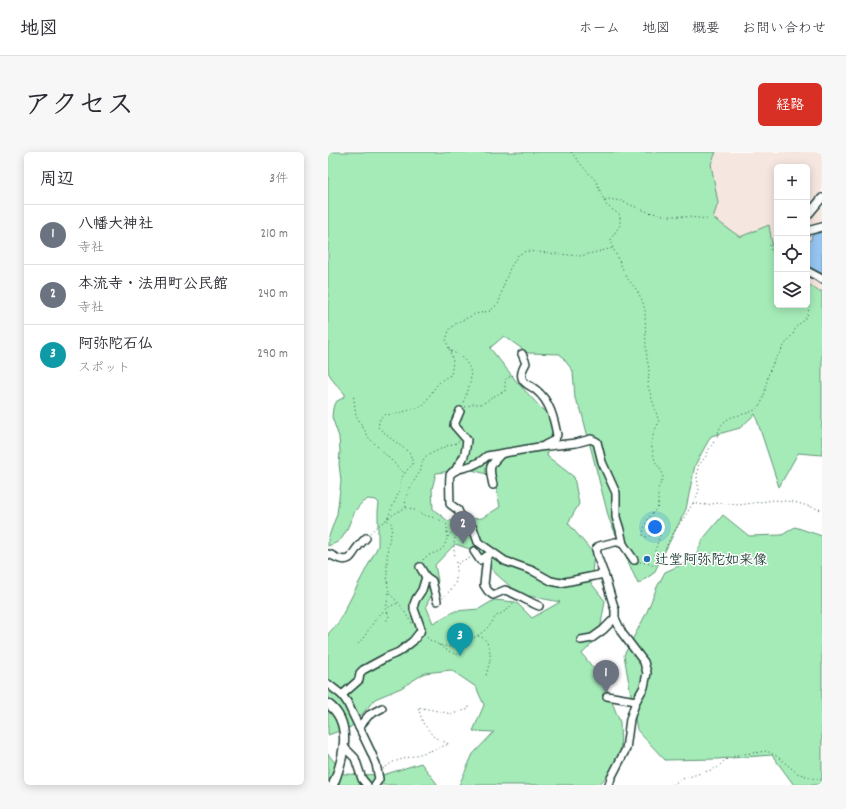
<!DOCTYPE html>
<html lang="ja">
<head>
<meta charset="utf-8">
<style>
	body { margin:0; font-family:Dekko,"Klee One",sans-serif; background:#f7f7f7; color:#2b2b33 }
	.controls { position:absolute; right:12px; top:12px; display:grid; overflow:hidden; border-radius:6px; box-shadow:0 2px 10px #0003 }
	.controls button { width:36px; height:36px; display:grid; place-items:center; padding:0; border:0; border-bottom:1px solid #e1e1e2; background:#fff; color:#2b2b33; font:20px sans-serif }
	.you { position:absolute; left:327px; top:375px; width:14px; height:14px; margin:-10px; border:3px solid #fff; border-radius:50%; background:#1a73e8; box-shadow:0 0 0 6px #1a73e833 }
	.badge { display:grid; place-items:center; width:26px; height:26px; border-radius:50%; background:#d93025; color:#fff; font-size:13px; font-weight:700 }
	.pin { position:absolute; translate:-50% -33px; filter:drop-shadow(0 1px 2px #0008) }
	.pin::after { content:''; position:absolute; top:21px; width:14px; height:12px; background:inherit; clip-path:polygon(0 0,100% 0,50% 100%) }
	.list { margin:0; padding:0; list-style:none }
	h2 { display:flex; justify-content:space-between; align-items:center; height:52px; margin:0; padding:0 16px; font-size:17px }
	h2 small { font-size:13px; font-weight:400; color:#7c7c81 }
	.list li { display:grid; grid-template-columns:26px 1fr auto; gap:12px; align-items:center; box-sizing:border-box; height:60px; padding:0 16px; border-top:1px solid #e1e1e2 }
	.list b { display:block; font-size:15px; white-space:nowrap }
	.list p { margin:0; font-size:13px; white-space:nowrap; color:#7c7c81 }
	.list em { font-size:13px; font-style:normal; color:#7c7c81 }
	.icon { flex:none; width:22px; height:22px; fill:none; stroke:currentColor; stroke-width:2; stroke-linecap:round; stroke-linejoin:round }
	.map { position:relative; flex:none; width:494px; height:633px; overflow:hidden; border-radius:6px }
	header { display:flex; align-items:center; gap:24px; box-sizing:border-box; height:56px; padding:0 20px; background:#fff; border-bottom:1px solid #e1e1e2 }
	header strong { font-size:19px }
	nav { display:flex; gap:22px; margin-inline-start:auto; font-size:14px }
	.intro { display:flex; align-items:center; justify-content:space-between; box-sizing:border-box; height:96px; padding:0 24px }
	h1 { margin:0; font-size:28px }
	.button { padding:10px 18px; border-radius:6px; background:#d93025; color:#fff; font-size:14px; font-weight:700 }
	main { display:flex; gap:24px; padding:0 24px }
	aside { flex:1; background:#fff; border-radius:6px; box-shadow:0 2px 10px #0003 }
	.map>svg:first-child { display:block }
</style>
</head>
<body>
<header>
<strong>地図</strong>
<nav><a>ホーム</a><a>地図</a><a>概要</a><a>お問い合わせ</a></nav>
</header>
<div class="intro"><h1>アクセス</h1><a class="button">経路</a></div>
<main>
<aside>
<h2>周辺<small>3件</small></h2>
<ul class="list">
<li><span class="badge" style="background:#6b7280">1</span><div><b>八幡大神社</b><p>寺社</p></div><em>210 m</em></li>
<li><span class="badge" style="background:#6b7280">2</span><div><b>本流寺・法用町公民館</b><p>寺社</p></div><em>240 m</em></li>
<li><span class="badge" style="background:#0f9aa8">3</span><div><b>阿弥陀石仏</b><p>スポット</p></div><em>290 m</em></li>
</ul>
</aside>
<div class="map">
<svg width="494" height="633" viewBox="0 0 494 633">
	<rect width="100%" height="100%" fill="#fff"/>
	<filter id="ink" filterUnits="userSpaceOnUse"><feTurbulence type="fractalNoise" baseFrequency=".025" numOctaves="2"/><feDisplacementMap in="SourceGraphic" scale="8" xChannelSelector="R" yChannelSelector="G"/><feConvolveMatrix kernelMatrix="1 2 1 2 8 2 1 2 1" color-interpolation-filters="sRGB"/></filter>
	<g filter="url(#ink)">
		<polygon fill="#f6e6e0" points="388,0 494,0 494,139 490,139 479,131 479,15 449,15 449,111 384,66 390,51 383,12"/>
		<g fill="#a5ebb8" stroke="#629476" fill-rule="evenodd">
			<path d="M0,0H388L383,12L390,51L385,66L412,85L441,73L447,110L449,111V153H479V131L490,139H494V303L470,301L451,335L427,262L412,276L383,284L367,313L358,357L326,421L310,432L281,367L253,258L247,247L245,219L232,202L200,201L176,184L162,196L189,230L226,270L219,304L246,325L251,352L240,371L266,402L263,431L277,449L271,484L254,502L275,528L292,570L293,607L271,633H131L145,602L166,580L145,579L156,553L148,535L123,518L97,521L73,536L47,547L23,575L0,583V482L10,471L50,394V359L51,351L48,348L40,347C24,354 23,374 14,386C10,391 5,392 0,394V387L9,362L13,329L11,312L12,299L11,285L4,265L5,256L9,249L15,246L17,242L6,230L0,220ZM140,317L166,324L172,355L154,366L120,369L105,357L104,337L108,321ZM127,392L151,400L168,422L191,442L232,450L204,466L188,450L166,448L151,457L127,459L105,471L98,454L110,429L107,413Z"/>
			<polygon points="395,363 421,384 454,383 467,375 494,384 494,633 466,633 444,603 389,607 337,608 309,578 296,503 318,462 329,435 337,420 366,407 375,387"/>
			<polygon points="0,602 16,622 55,623 93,611 110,633 0,633"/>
		</g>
		<polygon fill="#96c5f1" stroke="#668fa5" points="494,80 494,122 479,114 479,89 483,88 484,83"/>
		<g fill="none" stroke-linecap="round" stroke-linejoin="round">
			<defs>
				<g id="minor">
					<polyline points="479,64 494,46"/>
					<polyline points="479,79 494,75"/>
					<polyline points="479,119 494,127"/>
					<path d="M194,202L198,211C196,215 192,220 194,226C195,232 204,234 208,238C222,249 226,267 229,283L225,289L217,293"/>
					<path d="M128,318C129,313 133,310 135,306C138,301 138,294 139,288L126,273L132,259"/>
					<path d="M165,333C161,315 160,315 173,302"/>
					<polyline points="146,399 152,408 161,403"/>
					<path d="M0,402C5,403 7,406 12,407C23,410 24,402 29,396C32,392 35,389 38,386"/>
					<path d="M159,404L156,433L160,439L165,443L177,438C189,442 199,449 211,454"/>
					<path d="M276,422L232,431L223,429L205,419L177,409L150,390L145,376L135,371L130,358L122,352C122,348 121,325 122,323C126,316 138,316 145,313C150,311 155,308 159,304L211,295L248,291L263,287L269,290L274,310L288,341V365L292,378L295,392L306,408"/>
					<polyline points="98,425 104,429 109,449"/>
					<polyline points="253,488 264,486 275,478 287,466"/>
					<polyline points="0,532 14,543 19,550 43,600 48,612 51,627 47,633"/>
					<polyline points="14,543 31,528 32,521 35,518 59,505 71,500 85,489 92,480 93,477 86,457 86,452 88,447 94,438 98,425 92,415"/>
					<polyline points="279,544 308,549"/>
					<polyline points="31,575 41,563 54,556"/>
					<polyline points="16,595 27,606 34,627 39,633"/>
					<polyline points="281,633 283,626 298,597 302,567 308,549 316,535 319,521 316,510 294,481 287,466 287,458 276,422 270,406 268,397 271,394 287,390 290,390 295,392"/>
				</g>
				<path id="major" d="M0,552C26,571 15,608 5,633"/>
			</defs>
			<use href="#minor" stroke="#1f3d34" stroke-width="10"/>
			<use href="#major" stroke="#1f3d34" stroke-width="11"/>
			<g stroke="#1f3d34" stroke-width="1" stroke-dasharray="1 3" stroke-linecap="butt">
				<path d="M243,0L256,16L268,29L278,53L292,63V73L283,87L285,96L299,126L308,137L314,148L317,158L318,196L319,207L321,217L320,234L331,270L326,280L323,292L327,309L334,320L335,326L330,337V355C321,365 316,370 315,384L318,385L330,381L332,383L326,402L319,411"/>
				<polyline points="277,49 281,47 293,49 320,60 340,64 353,64 379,67"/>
				<polyline points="449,90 447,90 442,93 443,98 449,106"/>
				<polyline points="121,196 118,189 121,178 127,172 147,162 162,159 171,151 175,135 182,116 190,103 198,99 252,104 285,96"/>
				<path d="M123,199C151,213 144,229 134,253"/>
				<polyline points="25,241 28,263 41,286 76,321"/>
				<polyline points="137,255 145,252 153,252 158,250 164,245 177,239 177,228 183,223 187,224"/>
				<polyline points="365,351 376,353 391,351 411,353 446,348 466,350 494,358"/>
				<polyline points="78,355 77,347 83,334 93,318 94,310 98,304 121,293 129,291 131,288"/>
				<path d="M42,381C48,375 72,356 79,356C86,356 90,361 96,363C106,366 111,366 119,373V387"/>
				<path d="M95,408C100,401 109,402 115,396C117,394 117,390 119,387C121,382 126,378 130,375"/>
				<path d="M312,410L319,411L326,414L332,409L342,386L359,361L369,344L371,338L369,326L370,314L378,304L382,295L385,292L386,289L389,286C394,255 420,269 432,253C437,246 438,229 441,221C443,214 447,208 451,202C455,195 460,188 465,182C467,179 467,176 469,174C471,171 475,170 476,168C481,162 482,154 479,148"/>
				<polyline points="128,411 126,398 126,388 132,376"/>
				<path d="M114,446C120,441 128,434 128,427C129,421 127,419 129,413L135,408L143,406"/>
				<polyline points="55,470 59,468 61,464 58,457 61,440"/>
				<path d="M84,471C79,466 77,459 72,453C69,448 63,445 61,439C58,433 59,400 60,393C62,385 64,379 64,372L59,368L63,358L71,340L73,327L79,318L85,312L82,301L61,285L50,275L52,266L56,263L68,262L95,254C104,241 108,229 123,223L125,209L121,196"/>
				<polyline points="96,483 102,488 111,493 122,495 131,494 138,488 147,485 155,480 163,472 167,465 179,458 187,449"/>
				<path d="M150,484C160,485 163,499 162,508C161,513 159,519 158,524"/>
				<path d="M30,492C40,482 45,467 56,459C60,455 65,453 70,451"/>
				<path d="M111,493C119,498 124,502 133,503"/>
				<polyline points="55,617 65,610 105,598 121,592 106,585 95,571 90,555 124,562 141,557 141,552"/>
				<polyline points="345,633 351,628 389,616 397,608 409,603 439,599 450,605 469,621 487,627 494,628"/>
			</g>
			<use href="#minor" stroke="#fff" stroke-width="7"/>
			<use href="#major" stroke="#fff" stroke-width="8"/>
		</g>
	</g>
	<circle fill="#1f6fb2" stroke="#fff" stroke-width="1.5" cx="319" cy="407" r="4"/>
	<g text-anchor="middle" stroke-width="3" stroke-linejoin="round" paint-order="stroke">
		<g font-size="14" font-weight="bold" fill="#1f3d34" stroke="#fff" text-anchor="start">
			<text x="327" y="412">辻堂阿弥陀如来像</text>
		</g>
	</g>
</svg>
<div class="controls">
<button>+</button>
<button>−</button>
<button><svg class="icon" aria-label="locate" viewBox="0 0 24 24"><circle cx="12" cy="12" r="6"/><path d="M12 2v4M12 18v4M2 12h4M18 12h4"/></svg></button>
<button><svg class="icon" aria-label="layers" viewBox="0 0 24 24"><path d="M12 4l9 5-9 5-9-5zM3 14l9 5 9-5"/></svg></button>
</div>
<div class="you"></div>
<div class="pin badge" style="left:278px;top:541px;background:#6b7280">1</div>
<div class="pin badge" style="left:135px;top:392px;background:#6b7280">2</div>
<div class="pin badge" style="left:132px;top:504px;background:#0f9aa8">3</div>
</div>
</main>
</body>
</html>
